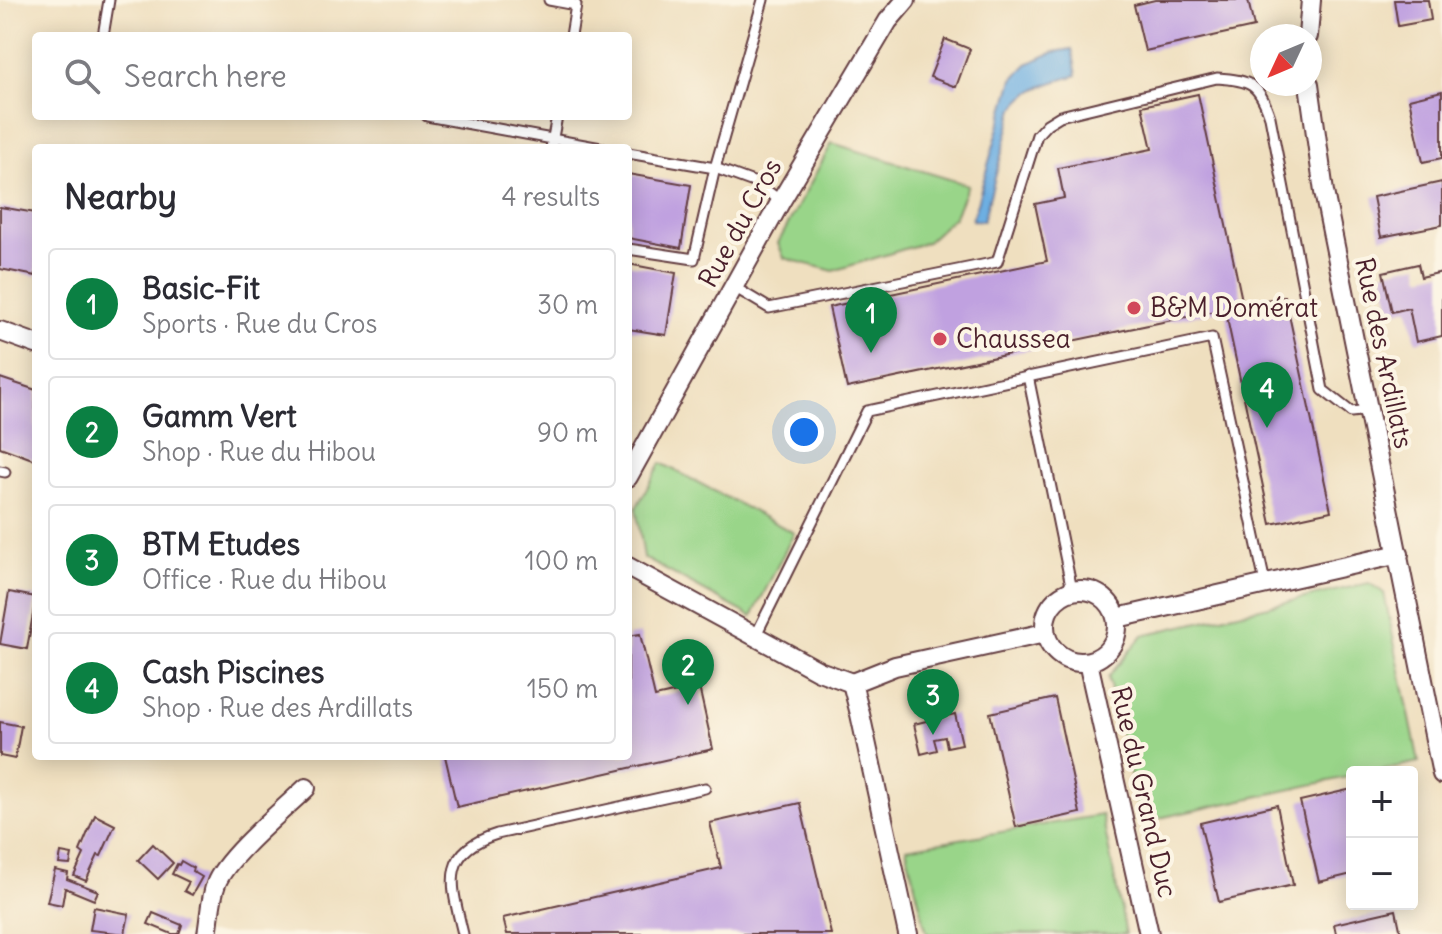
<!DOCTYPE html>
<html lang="en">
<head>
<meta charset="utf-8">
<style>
	body { margin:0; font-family:Delius,sans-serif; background:#f7f7f7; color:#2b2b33 }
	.controls { position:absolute; right:24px; bottom:24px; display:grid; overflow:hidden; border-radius:8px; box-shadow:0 4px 20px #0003 }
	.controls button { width:72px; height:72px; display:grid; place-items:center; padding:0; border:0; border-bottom:2px solid #e1e1e2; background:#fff; color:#2b2b33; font:40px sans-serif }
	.compass { position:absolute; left:1250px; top:24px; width:72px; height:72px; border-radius:50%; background:#fff; box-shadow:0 4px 20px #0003; rotate:226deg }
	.you { position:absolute; left:804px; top:432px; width:28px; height:28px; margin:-20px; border:6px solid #fff; border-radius:50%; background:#1a73e8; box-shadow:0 0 0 12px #1a73e833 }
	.badge { display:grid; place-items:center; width:52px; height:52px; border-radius:50%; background:#0b8043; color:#fff; font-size:26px; font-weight:700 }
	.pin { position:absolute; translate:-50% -66px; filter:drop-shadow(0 2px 4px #0008) }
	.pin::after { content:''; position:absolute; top:42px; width:28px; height:24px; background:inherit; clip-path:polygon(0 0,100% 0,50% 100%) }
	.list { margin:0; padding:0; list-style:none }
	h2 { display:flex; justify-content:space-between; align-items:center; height:104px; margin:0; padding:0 32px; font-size:34px }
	h2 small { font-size:26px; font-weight:400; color:#7c7c81 }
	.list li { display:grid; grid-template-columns:52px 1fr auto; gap:24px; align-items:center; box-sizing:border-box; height:112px; margin:0 16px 16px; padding:0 16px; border:2px solid #e1e1e2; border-radius:8px }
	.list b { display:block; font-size:30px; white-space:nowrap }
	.list p { margin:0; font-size:26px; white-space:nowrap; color:#7c7c81 }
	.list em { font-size:26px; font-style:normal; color:#7c7c81 }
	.icon { flex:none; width:44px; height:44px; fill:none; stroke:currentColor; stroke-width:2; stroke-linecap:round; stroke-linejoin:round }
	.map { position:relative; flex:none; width:1442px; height:934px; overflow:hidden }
	.search { position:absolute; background:#fff; box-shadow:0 4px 20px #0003; left:32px; top:32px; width:600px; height:88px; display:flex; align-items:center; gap:20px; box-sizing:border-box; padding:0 28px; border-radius:8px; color:#7c7c81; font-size:30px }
	.panel { position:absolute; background:#fff; box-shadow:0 4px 20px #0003; left:32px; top:144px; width:600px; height:616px; border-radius:8px }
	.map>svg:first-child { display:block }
</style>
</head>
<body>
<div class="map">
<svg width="1442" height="934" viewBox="0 0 1442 934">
	<rect width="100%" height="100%" fill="#fcf5e5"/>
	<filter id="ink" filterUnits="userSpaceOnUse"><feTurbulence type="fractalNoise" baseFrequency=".0125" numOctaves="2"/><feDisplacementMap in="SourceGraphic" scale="16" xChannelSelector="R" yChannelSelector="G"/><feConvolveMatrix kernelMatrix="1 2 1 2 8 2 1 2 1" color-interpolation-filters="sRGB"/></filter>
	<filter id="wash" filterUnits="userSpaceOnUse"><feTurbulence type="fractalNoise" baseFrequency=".006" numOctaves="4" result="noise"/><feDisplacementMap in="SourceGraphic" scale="32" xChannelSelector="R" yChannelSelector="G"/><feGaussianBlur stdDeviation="1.8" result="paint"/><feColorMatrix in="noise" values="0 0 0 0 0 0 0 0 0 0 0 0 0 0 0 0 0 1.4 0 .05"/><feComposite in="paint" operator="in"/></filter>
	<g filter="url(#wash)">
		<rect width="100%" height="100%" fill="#efdfbf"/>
		<g fill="#99d589" stroke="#727a5a" stroke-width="2">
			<polygon points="832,143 968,185 955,216 927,242 833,271 784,258 778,243"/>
			<polygon points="661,463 794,533 752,617 644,558 636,508"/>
			<polygon points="1369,583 1384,593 1419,762 1372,772 1352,772 1352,776 1141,822 1108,677 1143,635"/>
			<polygon points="1102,815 1126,934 927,934 906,848"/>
		</g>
		<path fill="#6dafe2" stroke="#5c6786" stroke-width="2" d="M1072,49L1077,75C1052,83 1029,86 1014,109L983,221L972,220L1013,79L1027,64L1054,52Z"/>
		<g id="blocks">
			<g fill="#c0a1e0">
				<polygon points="1155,0 1248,0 1254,27 1145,51 1134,5"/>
				<polygon points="1394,0 1428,0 1431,20 1398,26"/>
				<polygon points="945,39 970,49 956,87 930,77"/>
				<polygon points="1442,91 1442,158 1423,162 1409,99"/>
				<polygon points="1198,94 1243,305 1285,296 1331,511 1271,524 1225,309 847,388 829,307 1047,261 1035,204 1064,198 1058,168 1152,149 1142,106"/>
				<polygon points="628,174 691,185 681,248 628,238"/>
				<polygon points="1442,182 1442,225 1381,237 1373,197"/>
				<polygon points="0,207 36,213 36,276 0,269"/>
				<polygon points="628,264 676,273 666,335 628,329"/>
				<polygon points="1418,264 1421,277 1442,272 1442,336 1416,342 1409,308 1392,312 1383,272"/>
				<polygon points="0,378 36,390 35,460 0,447"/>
				<polygon points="9,592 36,597 27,649 0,644"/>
				<polygon points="640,634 655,697 699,687 713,749 457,807 445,756 628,756 628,636"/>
				<polygon points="1055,698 1080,813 1016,827 990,713"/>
				<polygon points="955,714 962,744 947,747 945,737 934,739 937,750 921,754 914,724"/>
				<polygon points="0,722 21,726 15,759 0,756"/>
				<polygon points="1352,789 1352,874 1319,882 1300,801"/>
				<polygon points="800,803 831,934 507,934 503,918 721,868 710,823"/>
				<polygon points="1277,805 1293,885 1219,902 1200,823"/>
				<polygon points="95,815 115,825 101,856 98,855 86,881 74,876 84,854 80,851"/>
				<polygon points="153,844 173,863 158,879 138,860"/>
				<polygon points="61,853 72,855 70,865 59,864"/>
				<polygon points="181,861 193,868 192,871 202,877 192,895 184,891 189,882 172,874 177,864 179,865"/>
				<polygon points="55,870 68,873 67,879 98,891 94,900 65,888 62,905 47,902"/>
				<polygon points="94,907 129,914 125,934 90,930"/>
				<polygon points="1396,910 1401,934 1336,934 1334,924"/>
				<polygon points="153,913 182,925 179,934 172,934 148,924"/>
			</g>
		</g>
	</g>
	<g filter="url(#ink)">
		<use href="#blocks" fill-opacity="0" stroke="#633c41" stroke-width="2"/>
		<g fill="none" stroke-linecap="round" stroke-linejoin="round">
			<defs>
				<g id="lane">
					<polyline points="549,0 576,5 571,36"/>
					<polyline points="103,36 109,0"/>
					<polyline points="427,116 601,148"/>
					<polyline points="551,148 557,116"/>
					<polyline points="628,153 715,168 756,183 781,201"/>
					<polyline points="628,249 694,259 715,168 763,0"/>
					<path d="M734,287L769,308L997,262L1037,135L1047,124L1060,116L1217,78C1251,80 1259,84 1270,117L1323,390L1351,412L1369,410"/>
					<polyline points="1028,376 1072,590"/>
					<polyline points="0,471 5,472"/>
					<polyline points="755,637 867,411 1212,338 1265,583"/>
					<path d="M463,934C452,887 438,852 497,834L705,788"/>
				</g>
				<g id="street">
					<polyline points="1308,36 1311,0"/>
					<polyline points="1309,84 1324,192 1442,774"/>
					<polyline points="0,331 36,344"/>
					<polyline points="628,477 781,201 888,21 906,0"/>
					<polyline points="628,567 819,671 852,683"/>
					<circle cx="1081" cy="626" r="36"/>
					<polyline points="1117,618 1399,554"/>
					<polyline points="1088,662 1149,934"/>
					<polyline points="852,683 860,714 908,934"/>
					<polyline points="852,683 895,666 1045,633"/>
					<path d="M207,934C210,918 210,900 216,884C225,858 284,809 306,788"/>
				</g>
			</defs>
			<use href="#lane" stroke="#633c41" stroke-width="13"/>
			<use href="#street" stroke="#633c41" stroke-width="22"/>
			<use href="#lane" stroke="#fff" stroke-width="9"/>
			<use href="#street" stroke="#fff" stroke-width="18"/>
		</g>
	</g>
	<g fill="#d1495b" stroke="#fcf5e5" stroke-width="3">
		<circle cx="1134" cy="308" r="8"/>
		<circle cx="940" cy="339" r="8"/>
	</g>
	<g text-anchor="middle" stroke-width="8" stroke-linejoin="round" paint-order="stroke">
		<g font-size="26" fill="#4a1f2b" stroke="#fcf5e5">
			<text transform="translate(740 223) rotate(-61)" y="9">Rue du Cros</text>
			<text transform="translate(1384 353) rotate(78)" y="9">Rue des Ardillats</text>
			<text transform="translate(1144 792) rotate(77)" y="9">Rue du Grand Duc</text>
		</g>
		<g font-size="26" fill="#4a1f2b" stroke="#fcf5e5" text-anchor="start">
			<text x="1150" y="317">B&amp;M Domérat</text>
			<text x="956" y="348">Chaussea</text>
		</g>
	</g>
</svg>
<div class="controls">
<button>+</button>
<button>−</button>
</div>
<svg class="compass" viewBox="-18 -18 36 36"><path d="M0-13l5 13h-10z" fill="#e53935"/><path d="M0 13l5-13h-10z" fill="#7c7c81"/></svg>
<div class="you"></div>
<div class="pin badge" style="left:871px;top:353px">1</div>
<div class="pin badge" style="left:688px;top:705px">2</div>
<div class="pin badge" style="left:933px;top:735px">3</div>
<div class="pin badge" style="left:1267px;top:428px">4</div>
<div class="search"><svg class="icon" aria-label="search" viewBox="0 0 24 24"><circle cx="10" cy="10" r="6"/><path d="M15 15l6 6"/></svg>Search here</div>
<section class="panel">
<h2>Nearby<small>4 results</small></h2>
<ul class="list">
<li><span class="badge">1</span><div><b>Basic-Fit</b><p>Sports · Rue du Cros</p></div><em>30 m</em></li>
<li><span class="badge">2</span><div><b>Gamm Vert</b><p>Shop · Rue du Hibou</p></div><em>90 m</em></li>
<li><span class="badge">3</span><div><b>BTM Etudes</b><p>Office · Rue du Hibou</p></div><em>100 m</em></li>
<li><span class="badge">4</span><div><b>Cash Piscines</b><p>Shop · Rue des Ardillats</p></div><em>150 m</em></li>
</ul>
</section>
</div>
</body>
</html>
